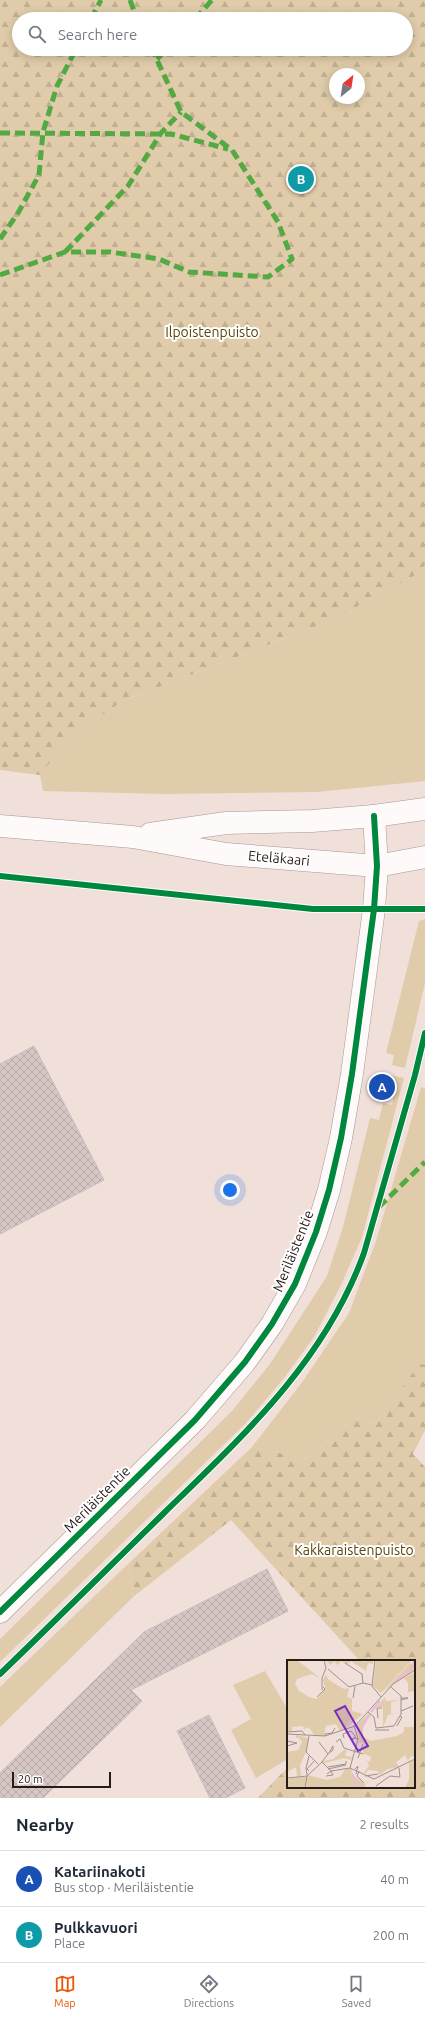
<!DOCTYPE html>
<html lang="en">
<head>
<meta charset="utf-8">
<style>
	body { margin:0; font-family:Ubuntu,sans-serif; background:#f2f2f3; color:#1f2937 }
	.compass { position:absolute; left:329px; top:68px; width:36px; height:36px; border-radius:50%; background:#fff; box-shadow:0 2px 10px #0003; rotate:30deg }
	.scale { position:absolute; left:12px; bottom:10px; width:99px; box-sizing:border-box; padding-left:4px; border:2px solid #271b18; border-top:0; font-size:11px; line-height:14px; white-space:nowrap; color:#271b18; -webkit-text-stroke:3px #fff; paint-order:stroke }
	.you { position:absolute; left:230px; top:1190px; width:14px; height:14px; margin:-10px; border:3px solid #fff; border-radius:50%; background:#1a73e8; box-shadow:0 0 0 6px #1a73e833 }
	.badge { display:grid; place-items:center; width:26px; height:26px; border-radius:50%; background:#ea580c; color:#fff; font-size:13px; font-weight:700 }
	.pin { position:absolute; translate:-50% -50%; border:2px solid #fff; box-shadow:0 1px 4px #0006 }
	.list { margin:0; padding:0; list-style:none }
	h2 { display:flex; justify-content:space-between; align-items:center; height:52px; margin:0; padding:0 16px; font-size:17px }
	h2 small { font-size:13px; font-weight:400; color:#747a83 }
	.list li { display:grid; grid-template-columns:26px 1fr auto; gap:12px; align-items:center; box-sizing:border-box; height:56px; padding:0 16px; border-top:1px solid #e0e1e3 }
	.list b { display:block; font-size:15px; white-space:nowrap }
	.list p { margin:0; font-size:13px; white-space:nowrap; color:#747a83 }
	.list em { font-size:13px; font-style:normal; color:#747a83 }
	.icon { flex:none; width:22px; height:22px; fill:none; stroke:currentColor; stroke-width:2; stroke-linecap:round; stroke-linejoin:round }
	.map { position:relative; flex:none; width:425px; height:1798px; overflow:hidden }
	.search { position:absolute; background:#fff; box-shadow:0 2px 10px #0003; left:12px; right:12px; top:12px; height:44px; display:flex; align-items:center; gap:10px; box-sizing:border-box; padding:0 14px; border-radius:22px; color:#747a83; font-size:15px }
	.sheet { height:164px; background:#fff }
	nav { display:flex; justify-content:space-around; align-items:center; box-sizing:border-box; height:56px; border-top:1px solid #e0e1e3; background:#fff; font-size:11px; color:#747a83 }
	nav a { display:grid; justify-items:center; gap:2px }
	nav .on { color:#ea580c }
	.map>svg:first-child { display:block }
</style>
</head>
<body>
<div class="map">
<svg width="425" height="1798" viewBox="0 0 425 1798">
	<defs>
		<pattern id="forest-firs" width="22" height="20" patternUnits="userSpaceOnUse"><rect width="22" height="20" fill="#e0ccaa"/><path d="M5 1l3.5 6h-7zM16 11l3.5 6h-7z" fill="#c0af92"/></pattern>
		<pattern id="building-cross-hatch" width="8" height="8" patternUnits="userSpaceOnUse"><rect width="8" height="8" fill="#d6c7c5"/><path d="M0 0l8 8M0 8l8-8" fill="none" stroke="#b8aaa8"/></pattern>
	</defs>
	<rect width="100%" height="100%" fill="#f1dfda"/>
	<g fill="#e0ccaa">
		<polygon points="425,565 425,781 317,792 165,794 43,791 40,775 71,735 123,701 332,620 419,573"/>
		<polygon points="425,919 425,983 405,1068 392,1065 394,1055 386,1053 419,921"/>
		<polygon points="390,1075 404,1078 362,1237 341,1285 314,1337 284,1378 246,1423 0,1662 0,1639 232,1411 270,1364 327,1276 343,1227 370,1118 379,1120 383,1103 392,1105 396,1081 389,1079"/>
		<polygon points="421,1087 425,1089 425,1365 420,1364 375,1424 355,1417 307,1459 252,1447 303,1381 349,1313 376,1241"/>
		<polygon points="128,1564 133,1597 0,1727 0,1687"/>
		<polygon points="265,1671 288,1710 288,1759 256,1778 231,1730 251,1719 233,1685"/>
	</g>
	<g fill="url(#forest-firs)" fill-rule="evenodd">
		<path d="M0,0H425V565L419,573L332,620L123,701L71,735L40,775L0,770ZM19,19H406V49H19ZM335,74H359V98H335Z"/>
		<polygon points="420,1363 425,1365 425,1430 413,1454 425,1467 425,1798 258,1798 288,1767 288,1787 414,1787 414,1661 360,1661 231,1520 133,1597 128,1564 252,1447 307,1459 355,1417 375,1424"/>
	</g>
	<g fill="url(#building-cross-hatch)" stroke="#c9bbba">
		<polygon points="34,1046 104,1180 0,1234 0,1064"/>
		<polygon points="267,1569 288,1611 131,1690 142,1701 43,1798 0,1798 0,1773 144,1632"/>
		<polygon points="209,1715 245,1788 225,1798 210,1798 177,1731"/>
	</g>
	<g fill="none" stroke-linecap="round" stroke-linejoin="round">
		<defs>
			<g id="secondary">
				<polyline points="0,826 133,837 226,854 377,866 425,857"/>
				<polyline points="150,834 226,823 312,821 374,816 425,809"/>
				<polyline points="0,1612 195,1420 245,1362 272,1324 295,1284 316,1232 329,1190 341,1138 352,1074 374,909 377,866 374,816"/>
			</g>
		</defs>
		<use href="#secondary" stroke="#a69895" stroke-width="23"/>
		<use href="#secondary" stroke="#fdfaf9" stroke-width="22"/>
		<g stroke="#53a942" stroke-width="5" stroke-dasharray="10 5" stroke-linecap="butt">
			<polyline points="130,0 137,19"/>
			<polyline points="91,19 101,0"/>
			<polyline points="195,19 212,0"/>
			<polyline points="157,59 167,49"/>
			<polyline points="0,133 171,134 228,149"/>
			<polyline points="0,239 18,213 39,175 43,132 57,86 76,49"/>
			<polyline points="65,252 128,186 161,133 181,112"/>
			<polyline points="0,275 65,252 110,252 159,259 189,272 268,277 292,259 278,222 232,150 181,112 152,49"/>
			<polyline points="379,1207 425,1162"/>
		</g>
		<defs>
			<g id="cycleway">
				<polyline points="0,876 313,909 425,909"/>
				<polyline points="0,1612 195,1420 245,1362 272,1324 295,1284 316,1232 329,1190 341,1138 352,1074 374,909 377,866 374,816"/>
				<path d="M0,1674C55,1621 109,1567 164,1513C244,1435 325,1361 364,1253L415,1075L425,1033"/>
			</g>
		</defs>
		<use href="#cycleway" stroke="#fff" stroke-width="8"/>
		<use href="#cycleway" stroke="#00873e" stroke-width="6"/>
	</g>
	<g text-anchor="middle" stroke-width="4" stroke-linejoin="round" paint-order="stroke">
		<g font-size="14" fill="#5a4609" stroke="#fff">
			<text x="212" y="337">Ilpoistenpuisto</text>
			<text x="354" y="1555">Kakkaraistenpuisto</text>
		</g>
		<g font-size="14" fill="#271b18" stroke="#fff">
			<text transform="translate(279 858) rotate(5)" y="5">Eteläkaari</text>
			<text transform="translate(293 1251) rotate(-68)" y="5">Meriläistentie</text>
			<text transform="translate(97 1499) rotate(-45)" y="5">Meriläistentie</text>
		</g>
	</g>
	<g transform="translate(287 1660)">
		<rect width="128" height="128" fill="#f1dfda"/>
		<path d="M98,37L99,41L113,40L104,42V54L113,53L101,55L96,67V47H90ZM65,51L76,54L59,68L64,61ZM82,53L84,55L76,66V76L72,80L70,91L72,76L69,66ZM9,75L21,78L19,92L13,105L14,116H10L9,107L0,112V92L11,90L15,82L12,78H9ZM57,90H60L58,96L65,97L64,100L57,98L37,103L36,101L46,99ZM128,100V128H118L122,120V103ZM59,108L65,109L64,114L78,124L84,120L78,125V128H19L20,120L17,128H0L2,118L18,117L21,115L40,120L53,117Z" fill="#e0ccaa"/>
		<path d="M0,0H10L33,18L24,14L10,19L8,23L11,30L22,37L30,39L38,28L36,20L41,11L39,15L42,20L57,29L62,28L60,37L65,39V57L59,68L53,71L49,64L39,66L37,76H28L23,69L19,67L17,70L16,66L5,67V71H1ZM38,0H73L76,2L86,0V4L81,3L79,11L64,1L60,5L55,1L50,5L47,1L44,5ZM123,3L128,6V9L97,31ZM128,12V31L121,32V23L117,18ZM117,67H128V97L124,96L121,101L118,95L109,102L112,107L101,109L92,115L91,111L81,110L78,114L77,112L82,106L80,100L83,102L84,97L75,93L78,84L73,82L71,85L75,76L84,81L110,76L117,72ZM10,119L16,128H0V120ZM25,120L36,124V128H22Z" fill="#e0ccaa"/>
		<path d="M89,0H125L94,33L86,26Z" fill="#e0ccaa"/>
		<path fill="none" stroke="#eeb8d9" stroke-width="2" d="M108,21L122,12L128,0M84,52L93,41M74,69L82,55M65,113L71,127"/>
		<path fill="none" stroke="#a0918c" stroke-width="1" d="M88,0L85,26L94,37M58,3L75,14L76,23M41,9L62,27L76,23L85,25M35,30V18L39,8L37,0M30,37L38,29L36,27M66,38L68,26M114,38H121L114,40M114,51L126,46M81,52L87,57L89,68L107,66L114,54V36L104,27M91,58L90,48H95M110,66L115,57L113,56M88,70H102M0,72L15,71L18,75M0,74L38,76L68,66L106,24L128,10M22,76L19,92L31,104M38,76V74L45,73L48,68M57,78L56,74L64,71L68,76V78L65,80L66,78H68L71,79M0,81L10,83L0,86M32,82L41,94L35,102M49,82L53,79L57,88L76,94M41,94L42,93L46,90V86L42,93M71,98L76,84M35,102L44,111L63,108L87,119L128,99M41,107L59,104V101M63,108L71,79L67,65M41,109L59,105M68,109L71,106L69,114M22,111L20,109L28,100M72,111L70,116L77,123M20,115L19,108L22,96M39,116L46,115L44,111L40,114M78,116L91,114M0,118L20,116L35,102M89,126L103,116L113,117L112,108M18,128L20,116"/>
		<path fill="#7b2cbf" fill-opacity="0.15" stroke="#7b2cbf" stroke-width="2" d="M58,46L81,86L71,91L48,51Z"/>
		<rect width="128" height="128" fill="none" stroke="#271b18" stroke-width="2"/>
	</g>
</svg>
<svg class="compass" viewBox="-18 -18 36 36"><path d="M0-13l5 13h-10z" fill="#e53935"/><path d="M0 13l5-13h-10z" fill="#747a83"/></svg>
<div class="scale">20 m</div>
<div class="you"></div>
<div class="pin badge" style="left:382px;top:1087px;background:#1a4fb4">A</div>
<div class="pin badge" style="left:301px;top:179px;background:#0f9aa8">B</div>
<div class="search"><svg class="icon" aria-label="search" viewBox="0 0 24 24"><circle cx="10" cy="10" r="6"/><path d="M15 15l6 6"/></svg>Search here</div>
</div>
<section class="sheet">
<h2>Nearby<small>2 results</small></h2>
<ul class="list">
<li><span class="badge" style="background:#1a4fb4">A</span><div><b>Katariinakoti</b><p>Bus stop · Meriläistentie</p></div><em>40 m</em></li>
<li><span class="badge" style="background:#0f9aa8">B</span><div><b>Pulkkavuori</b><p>Place</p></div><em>200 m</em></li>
</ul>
</section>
<nav>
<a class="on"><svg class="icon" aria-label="map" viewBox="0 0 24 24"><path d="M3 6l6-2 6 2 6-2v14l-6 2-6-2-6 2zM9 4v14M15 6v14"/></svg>Map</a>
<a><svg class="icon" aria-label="directions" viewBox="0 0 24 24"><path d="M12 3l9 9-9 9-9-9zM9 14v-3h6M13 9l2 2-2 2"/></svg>Directions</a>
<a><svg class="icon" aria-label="saved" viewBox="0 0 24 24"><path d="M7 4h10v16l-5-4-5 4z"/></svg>Saved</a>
</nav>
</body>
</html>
